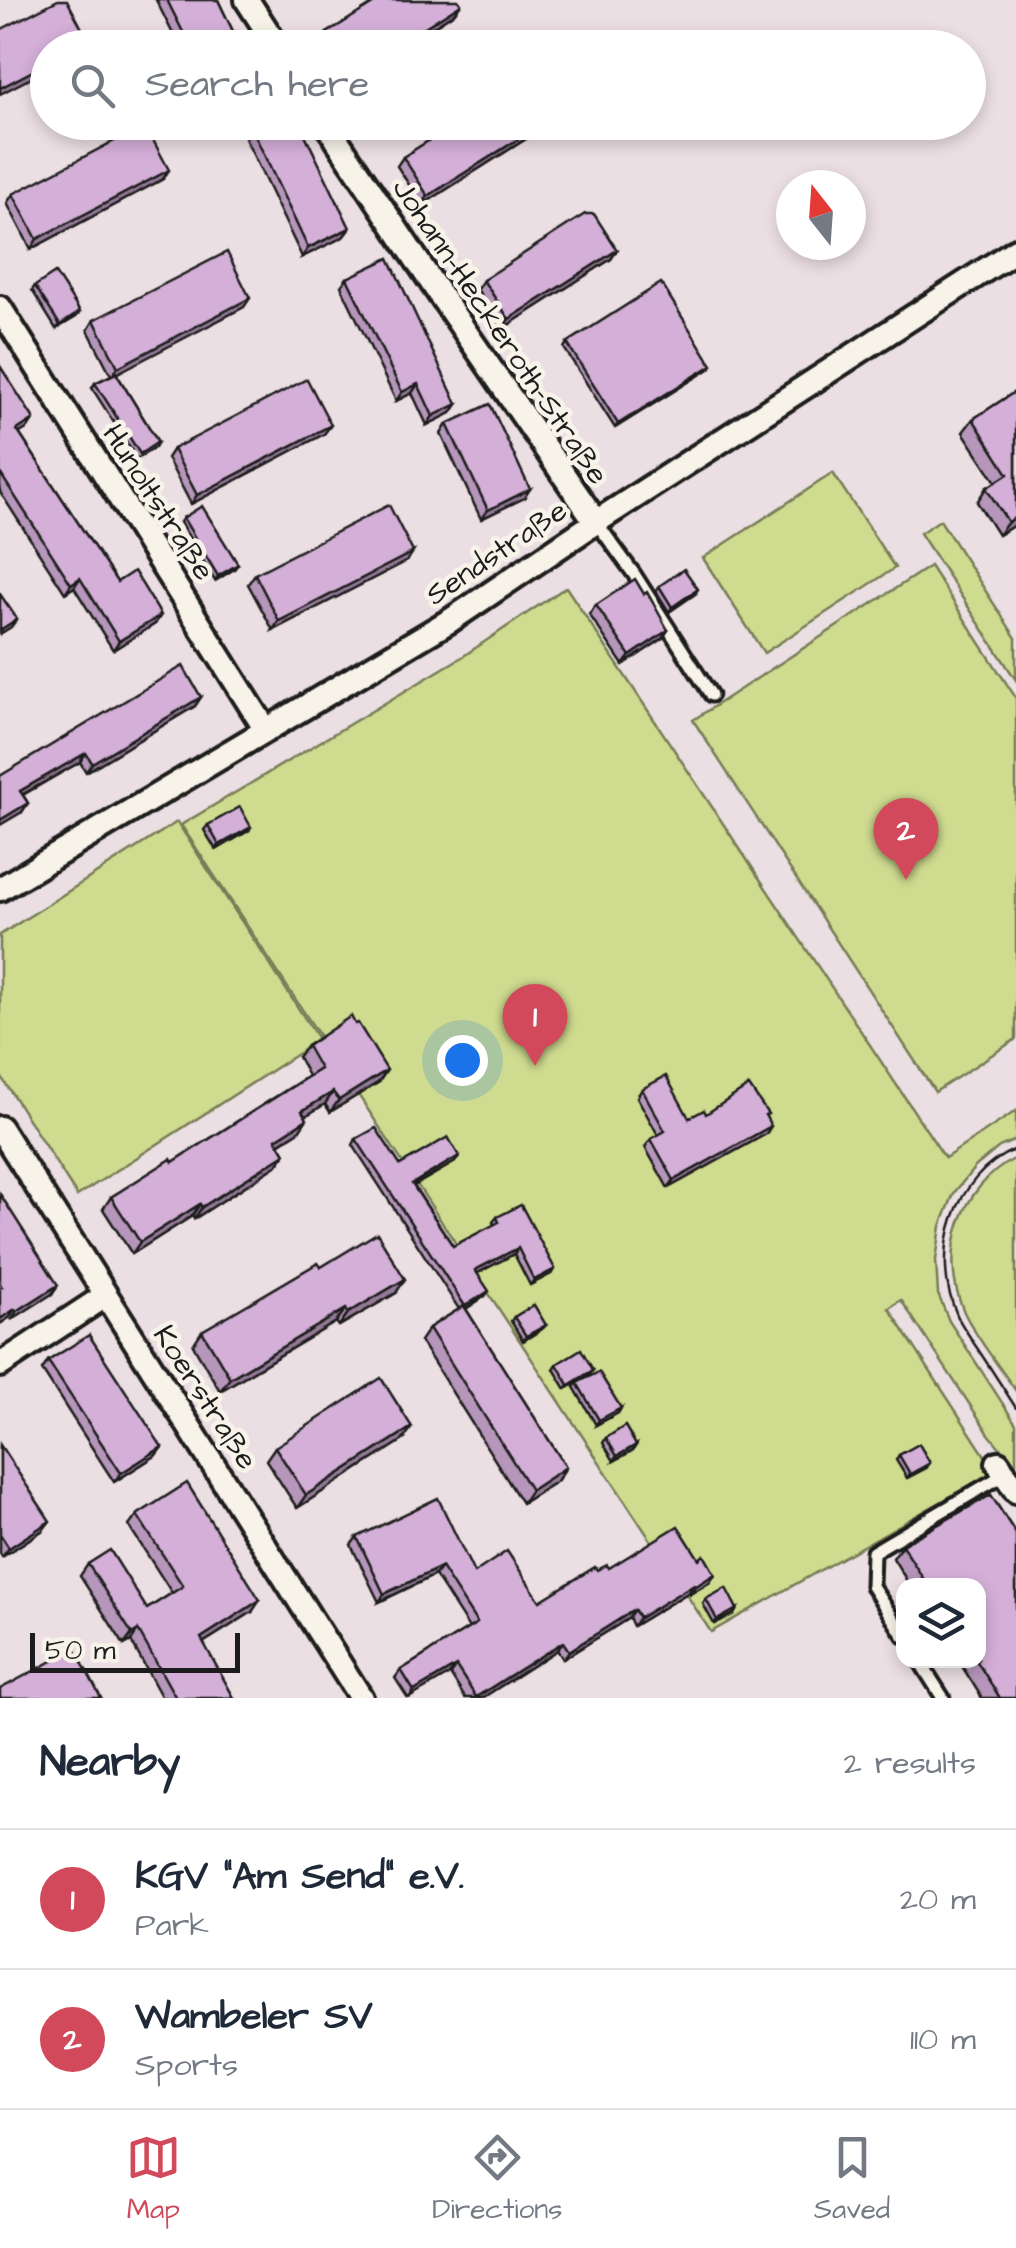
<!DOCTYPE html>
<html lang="en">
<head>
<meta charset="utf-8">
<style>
	body { margin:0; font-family:"Architects Daughter",sans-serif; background:#f6f6f7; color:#1f2937 }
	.controls { position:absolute; right:30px; bottom:30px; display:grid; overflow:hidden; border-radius:20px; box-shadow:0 5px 15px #0003 }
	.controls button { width:90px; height:90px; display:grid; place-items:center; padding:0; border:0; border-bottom:2px solid #e0e1e3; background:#fff; color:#1f2937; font:50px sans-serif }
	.compass { position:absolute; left:776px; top:170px; width:90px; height:90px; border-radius:50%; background:#fff; box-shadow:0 5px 15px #0003; rotate:343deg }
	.scale { position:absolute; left:30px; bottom:25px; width:210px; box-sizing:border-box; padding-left:10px; border:5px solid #1c1c1c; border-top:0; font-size:28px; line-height:35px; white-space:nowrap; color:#1c1c1c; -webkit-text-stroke:8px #f7f3e8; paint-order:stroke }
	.you { position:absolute; left:462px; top:1060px; width:35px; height:35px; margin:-25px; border:8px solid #fff; border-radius:50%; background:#1a73e8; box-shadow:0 0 0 15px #1a73e833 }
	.badge { display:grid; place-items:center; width:65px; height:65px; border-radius:50%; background:#d1495b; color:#fff; font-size:32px; font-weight:700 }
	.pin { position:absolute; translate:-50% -82px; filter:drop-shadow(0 2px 5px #0008) }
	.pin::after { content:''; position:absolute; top:52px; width:35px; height:30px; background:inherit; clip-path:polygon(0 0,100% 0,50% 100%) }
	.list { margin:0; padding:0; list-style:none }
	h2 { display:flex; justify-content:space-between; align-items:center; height:130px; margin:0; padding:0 40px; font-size:42px }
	h2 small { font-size:32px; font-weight:400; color:#747a83 }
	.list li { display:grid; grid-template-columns:65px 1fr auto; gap:30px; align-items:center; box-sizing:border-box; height:140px; padding:0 40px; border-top:2px solid #e0e1e3 }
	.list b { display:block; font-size:38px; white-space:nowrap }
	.list p { margin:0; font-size:32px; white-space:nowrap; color:#747a83 }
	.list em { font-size:32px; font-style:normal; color:#747a83 }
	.icon { flex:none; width:55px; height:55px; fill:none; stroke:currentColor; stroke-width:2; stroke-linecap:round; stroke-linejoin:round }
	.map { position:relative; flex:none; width:1016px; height:1698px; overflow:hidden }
	.search { position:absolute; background:#fff; box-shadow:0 5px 15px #0003; left:30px; right:30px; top:30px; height:110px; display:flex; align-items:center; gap:25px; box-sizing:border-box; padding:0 35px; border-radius:55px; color:#747a83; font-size:38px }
	.sheet { height:410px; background:#fff }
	nav { display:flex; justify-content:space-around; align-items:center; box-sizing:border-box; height:140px; border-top:2px solid #e0e1e3; background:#fff; font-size:28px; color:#747a83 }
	nav a { display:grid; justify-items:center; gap:5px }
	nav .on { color:#d1495b }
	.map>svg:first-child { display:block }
</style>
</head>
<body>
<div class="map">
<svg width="1016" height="1698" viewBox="0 0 1016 1698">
	<rect width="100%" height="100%" fill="#ecdfe3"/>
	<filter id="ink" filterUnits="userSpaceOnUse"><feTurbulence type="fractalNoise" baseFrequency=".01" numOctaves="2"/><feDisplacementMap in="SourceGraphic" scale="20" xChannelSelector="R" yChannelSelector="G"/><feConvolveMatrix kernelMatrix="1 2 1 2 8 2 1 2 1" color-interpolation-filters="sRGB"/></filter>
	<g filter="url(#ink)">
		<g fill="#cfdb8f" stroke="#767c56" stroke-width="2.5">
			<polygon points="833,473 895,568 764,653 703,558"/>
			<polygon points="940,520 1016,638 1016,680 920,533"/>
			<polygon points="930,566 1016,698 1016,1039 935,1092 693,720"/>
			<polygon points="566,587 945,1158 1016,1111 1016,1140 999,1147 975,1167 954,1193 941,1226 936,1260 938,1294 949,1321 1016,1424 1016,1468 989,1434 901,1300 889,1308 995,1471 711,1632 181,825 462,657"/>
			<polygon points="177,822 319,1040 77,1196 0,1075 0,935"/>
			<path d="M1016,1158V1391C1001,1369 975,1336 964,1312C939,1255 959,1186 1016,1158Z"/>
		</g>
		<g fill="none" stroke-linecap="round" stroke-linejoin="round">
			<defs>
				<g id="service">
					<polyline points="596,522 634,574 711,695"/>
					<polyline points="904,1636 872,1586 873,1552 1005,1474"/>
					<polyline points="919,1660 943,1698"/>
				</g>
				<g id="minor">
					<polyline points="247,0 278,48"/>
					<polyline points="325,122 438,292 596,522"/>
					<polyline points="0,308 266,730"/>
					<polyline points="0,889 451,620 596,522 1016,250"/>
					<polyline points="0,1128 361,1698"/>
					<polyline points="0,1365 105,1296"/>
					<polyline points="998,1463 1016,1491"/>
				</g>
			</defs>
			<use href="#service" stroke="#1c1c1c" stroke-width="19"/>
			<use href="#minor" stroke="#1c1c1c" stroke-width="30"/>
			<use href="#service" stroke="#f7f3e8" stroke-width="11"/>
			<use href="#minor" stroke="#f7f3e8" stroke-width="22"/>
			<path stroke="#1c1c1c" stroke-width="2.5" d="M1016,1149C953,1175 930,1255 957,1315C961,1325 968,1333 973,1342C988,1364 1002,1386 1016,1408"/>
		</g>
		<g fill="#b696ba" stroke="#1c1c1c" stroke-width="2.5">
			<polygon points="156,0 218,0 241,48 180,48"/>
			<polygon points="454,13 400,48 323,48 320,43 327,33"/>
			<polygon points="539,126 532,135 422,205 397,166 403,157"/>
			<polygon points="252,129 350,228 343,237 302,257 245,138"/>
			<polygon points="163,179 31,249 7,203 13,194"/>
			<polygon points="617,250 611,259 502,329 477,289 483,280"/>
			<polygon points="347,278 457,404 451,413 427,425 412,393 396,401 341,286"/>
			<polygon points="35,286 76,317 56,329 32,290"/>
			<polygon points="244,307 116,373 158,442 155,447 137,459 92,388 95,383 111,375 88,330 94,320"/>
			<polygon points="567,343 709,369 615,428 564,348"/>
			<polygon points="0,366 28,428 19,433 117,582 155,624 113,650 74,587 65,593 0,492"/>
			<polygon points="1016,391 1016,524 998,535 977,502 986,488 996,482 963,432 973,419"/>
			<polygon points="447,424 524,498 481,519 441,434"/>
			<polygon points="324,434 191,504 167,458 173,449"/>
			<polygon points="183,518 238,564 234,569 215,581 180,522"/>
			<polygon points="407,561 273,630 248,584 255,574"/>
			<polygon points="659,586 695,594 669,612 656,591"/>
			<polygon points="596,605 668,630 662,639 623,665 589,614"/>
			<polygon points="201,697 195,706 86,772 80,762 23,795 28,803 22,812 0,776"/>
			<polygon points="208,825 248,831 216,850 204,830"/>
			<polygon points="307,1046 379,1082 330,1112 325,1104 305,1116 299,1131 279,1144 285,1154 276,1166 194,1219 192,1216 132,1254 103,1209 111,1197 173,1162 308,1076 298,1057"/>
			<polygon points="642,1089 689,1118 706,1114 766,1117 766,1134 668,1188 645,1147 651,1139 658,1135 637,1097"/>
			<polygon points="356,1139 400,1165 459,1156 455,1162 414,1186 453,1246 494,1225 493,1222 497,1217 551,1274 530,1285 514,1254 477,1273 485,1296 466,1309 566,1467 557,1481 522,1503 420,1341 429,1328 459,1309 353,1145"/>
			<polygon points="321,1267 396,1293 339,1326 336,1322 220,1391 193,1345 202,1331"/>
			<polygon points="514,1317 546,1325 542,1329 523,1341 511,1321"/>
			<polygon points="48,1361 162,1447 155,1456 114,1482 42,1370"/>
			<polygon points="557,1364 593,1370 590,1374 566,1389 554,1369"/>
			<polygon points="577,1383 621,1408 618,1413 596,1425 574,1387"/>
			<polygon points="606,1438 636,1445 633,1450 614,1461 603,1443"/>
			<polygon points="403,1440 297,1508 266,1460 275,1447"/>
			<polygon points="0,1445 43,1530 2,1557 0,1553"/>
			<polygon points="899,1455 926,1468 907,1478 896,1460"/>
			<polygon points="991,1495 1016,1534 1016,1698 982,1698 958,1660 978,1660 978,1586 910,1586 893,1558 902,1545"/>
			<polygon points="137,1515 252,1612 203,1643 234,1698 162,1698 131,1641 124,1645 80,1576 88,1564 147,1609 172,1593 129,1526"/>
			<polygon points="357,1537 474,1573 540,1601 597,1570 609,1568 699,1559 715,1574 710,1582 690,1594 689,1592 633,1626 629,1618 563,1659 557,1650 482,1698 465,1698 450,1674 408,1698 395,1678 401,1670 469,1628 435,1575 379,1602 351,1545"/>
			<polygon points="706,1599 737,1609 734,1614 714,1624 703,1604"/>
		</g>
		<g fill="#947a97" stroke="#1c1c1c" stroke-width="2.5">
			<polygon points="461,4 454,13 400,48 392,48"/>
			<polygon points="48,63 48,69 0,94 0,88"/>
			<polygon points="539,126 532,135 422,205 428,196"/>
			<polygon points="169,170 163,179 31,249 37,239"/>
			<polygon points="350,228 343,237 302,257 308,248"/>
			<polygon points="617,250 611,259 502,329 509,319"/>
			<polygon points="250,298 244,307 112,376 118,367"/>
			<polygon points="80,312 76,317 56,329 60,325"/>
			<polygon points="712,365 709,369 615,428 618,424"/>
			<polygon points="418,384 412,393 396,401 402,392"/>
			<polygon points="457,404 451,413 427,425 433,416"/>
			<polygon points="34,419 28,428 10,439 17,430"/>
			<polygon points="331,425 324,434 191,504 197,495"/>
			<polygon points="530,489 524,498 481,519 488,510"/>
			<polygon points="1016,517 1016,524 998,535 1008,522"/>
			<polygon points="413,552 407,561 273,630 279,621"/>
			<polygon points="238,564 234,569 215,581 218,576"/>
			<polygon points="80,578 74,587 65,593 71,584"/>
			<polygon points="698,589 695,594 669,612 672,607"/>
			<polygon points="161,615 155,624 113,650 119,641"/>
			<polygon points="17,619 11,627 0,634 0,630"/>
			<polygon points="668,630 662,639 623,665 630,656"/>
			<polygon points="201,697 195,706 86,772 92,763"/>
			<polygon points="86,753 80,762 14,799 20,791"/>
			<polygon points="28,803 22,812 0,825 0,820"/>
			<polygon points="251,827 248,831 216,850 219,845"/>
			<polygon points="387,1070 379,1082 330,1112 339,1100"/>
			<polygon points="333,1092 325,1104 294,1123 302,1111"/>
			<polygon points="307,1119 299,1131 267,1151 276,1139"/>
			<polygon points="771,1126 766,1134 668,1188 674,1180"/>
			<polygon points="285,1154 276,1166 194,1219 202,1207"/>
			<polygon points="459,1156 455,1162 408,1189 412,1184"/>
			<polygon points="200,1204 192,1216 132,1254 140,1242"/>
			<polygon points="518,1248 514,1254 472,1276 475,1270"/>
			<polygon points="555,1269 551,1274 530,1285 534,1280"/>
			<polygon points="405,1279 396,1293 339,1326 348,1313"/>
			<polygon points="58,1285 52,1294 11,1320 17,1311"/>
			<polygon points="489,1291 485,1296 461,1312 465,1306"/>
			<polygon points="15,1309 9,1318 0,1324 0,1319"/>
			<polygon points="346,1309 336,1322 220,1391 230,1378"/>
			<polygon points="546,1325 542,1329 523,1341 526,1336"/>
			<polygon points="593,1370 590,1374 566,1389 569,1385"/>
			<polygon points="621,1408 618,1413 596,1425 599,1420"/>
			<polygon points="412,1427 403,1440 297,1508 306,1495"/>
			<polygon points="636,1445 633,1450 614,1461 617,1456"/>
			<polygon points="162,1447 155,1456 114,1482 121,1473"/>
			<polygon points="930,1463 926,1468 907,1478 910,1474"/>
			<polygon points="566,1467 557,1481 522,1503 531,1490"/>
			<polygon points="50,1521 43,1530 2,1557 9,1548"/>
			<polygon points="441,1567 435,1575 379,1602 384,1594"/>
			<polygon points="715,1574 710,1582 690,1594 696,1586"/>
			<polygon points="694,1584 689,1592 633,1626 639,1618"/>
			<polygon points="260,1600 252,1612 193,1649 201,1638"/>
			<polygon points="737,1609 734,1614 714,1624 717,1620"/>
			<polygon points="634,1610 629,1618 563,1659 569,1651"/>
			<polygon points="138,1630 131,1641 124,1645 132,1634"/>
			<polygon points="563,1642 557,1650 482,1698 475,1698"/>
			<polygon points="456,1666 450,1674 409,1698 414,1691"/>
		</g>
		<g fill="#d4afd8" stroke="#1c1c1c" stroke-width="2.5">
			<polygon points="58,0 67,0 89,42 77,48 48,48 48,63 0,88 0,30"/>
			<polygon points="167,0 218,0 241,48 191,48"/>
			<polygon points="379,0 458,0 461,4 392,48 336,48 327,33"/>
			<polygon points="265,122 299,122 350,228 308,248 252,129"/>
			<polygon points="458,122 536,122 539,126 428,196 403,157"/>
			<polygon points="145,125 169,170 37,239 13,194"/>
			<polygon points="585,214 594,214 617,250 509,319 483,280"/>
			<polygon points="227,252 250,298 118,367 94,320"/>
			<polygon points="389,258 457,404 433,416 418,384 402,392 347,278"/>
			<polygon points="55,273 80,312 60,325 35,286"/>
			<polygon points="661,283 712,365 618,424 567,343"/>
			<polygon points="0,366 34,419 17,430 117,582 134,571 161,615 119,641 80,578 71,584 0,473"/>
			<polygon points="116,373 158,442 140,454 95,383"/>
			<polygon points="307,379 331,425 197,495 173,449"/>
			<polygon points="1016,391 1016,517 1008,522 986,488 1008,474 973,419"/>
			<polygon points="490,404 530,489 488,510 447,424"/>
			<polygon points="389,505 413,552 279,621 255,574"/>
			<polygon points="202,506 238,564 218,576 183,518"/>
			<polygon points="684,569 698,589 672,607 659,586"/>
			<polygon points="635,579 644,594 647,592 668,630 630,656 596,605"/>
			<polygon points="0,594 17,619 0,630"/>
			<polygon points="183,666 201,697 92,763 86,753 20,791 28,803 0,820 0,776"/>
			<polygon points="240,807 251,827 219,845 208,825"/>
			<polygon points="351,1016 355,1024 358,1023 387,1070 339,1100 333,1092 302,1111 307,1119 276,1139 285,1154 202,1207 200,1204 140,1242 111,1197 171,1159 173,1162 320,1069 307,1046"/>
			<polygon points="666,1076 689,1118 704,1110 706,1114 749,1086 768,1114 765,1115 771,1126 674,1180 651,1139 665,1131 642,1089"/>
			<polygon points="376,1128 400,1165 448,1137 459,1156 412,1184 453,1246 499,1222 497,1217 521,1205 555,1269 534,1280 518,1248 475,1270 489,1291 465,1306 356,1139"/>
			<polygon points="0,1194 58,1285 17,1311 15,1309 0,1319 0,1288 2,1287 0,1285"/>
			<polygon points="377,1233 405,1279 348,1313 346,1309 230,1378 202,1331 318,1263 321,1267"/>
			<polygon points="534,1305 546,1325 526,1336 514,1317"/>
			<polygon points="464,1306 566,1467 531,1490 429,1328"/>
			<polygon points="89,1335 162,1447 121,1473 48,1361"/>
			<polygon points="581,1349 593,1370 569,1385 557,1364"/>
			<polygon points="599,1372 621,1408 599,1420 577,1383"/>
			<polygon points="381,1378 412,1427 306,1495 275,1447"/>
			<polygon points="625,1426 636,1445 617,1456 606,1438"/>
			<polygon points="919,1444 930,1463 910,1474 899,1455"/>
			<polygon points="0,1445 50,1521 9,1548 0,1534"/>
			<polygon points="187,1483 260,1600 201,1638 234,1698 176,1698 138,1630 132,1634 88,1564 110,1550 147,1609 183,1586 137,1515"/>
			<polygon points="991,1495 1016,1534 1016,1698 1000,1698 976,1660 978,1660 978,1586 928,1586 902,1545"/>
			<polygon points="438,1498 474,1573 507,1551 540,1601 595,1567 597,1570 607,1565 609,1568 678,1526 699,1559 704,1555 715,1574 696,1586 694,1584 639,1618 634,1610 569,1651 563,1642 476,1697 456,1666 414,1691 401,1670 477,1623 441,1567 384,1594 357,1537"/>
			<polygon points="726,1588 737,1609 717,1620 706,1599"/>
			<polygon points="75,1649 101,1698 0,1698 0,1689"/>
		</g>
	</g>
	<g text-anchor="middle" stroke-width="9" stroke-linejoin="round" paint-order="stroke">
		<g font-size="30" fill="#1c1c1c" stroke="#f7f3e8">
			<text transform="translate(501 331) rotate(56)" y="10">Johann-Heckeroth-Straße</text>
			<text transform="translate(159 502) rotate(57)" y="10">Hunoltstraße</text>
			<text transform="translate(496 552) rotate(-34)" y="10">Sendstraße</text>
			<text transform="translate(206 1397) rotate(57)" y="10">Koerstraße</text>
		</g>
	</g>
</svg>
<div class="controls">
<button><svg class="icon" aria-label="layers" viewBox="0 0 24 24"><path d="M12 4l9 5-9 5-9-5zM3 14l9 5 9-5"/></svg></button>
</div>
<svg class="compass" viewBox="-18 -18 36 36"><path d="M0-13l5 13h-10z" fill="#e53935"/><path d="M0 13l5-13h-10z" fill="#747a83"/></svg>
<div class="scale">50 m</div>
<div class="you"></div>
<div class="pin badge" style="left:535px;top:1066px">1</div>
<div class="pin badge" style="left:906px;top:880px">2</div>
<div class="search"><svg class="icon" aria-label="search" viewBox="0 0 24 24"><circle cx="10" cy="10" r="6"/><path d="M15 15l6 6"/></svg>Search here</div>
</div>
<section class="sheet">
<h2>Nearby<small>2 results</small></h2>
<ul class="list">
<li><span class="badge">1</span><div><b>KGV &quot;Am Send&quot; e.V.</b><p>Park</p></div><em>20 m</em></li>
<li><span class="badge">2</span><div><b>Wambeler SV</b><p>Sports</p></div><em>110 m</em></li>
</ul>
</section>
<nav>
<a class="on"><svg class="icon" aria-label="map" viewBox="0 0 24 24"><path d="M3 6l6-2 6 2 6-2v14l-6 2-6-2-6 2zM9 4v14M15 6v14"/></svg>Map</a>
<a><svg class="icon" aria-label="directions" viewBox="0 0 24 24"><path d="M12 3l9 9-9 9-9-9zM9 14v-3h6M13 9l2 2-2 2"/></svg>Directions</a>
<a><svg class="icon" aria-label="saved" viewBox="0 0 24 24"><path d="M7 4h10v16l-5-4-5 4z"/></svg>Saved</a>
</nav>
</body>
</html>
